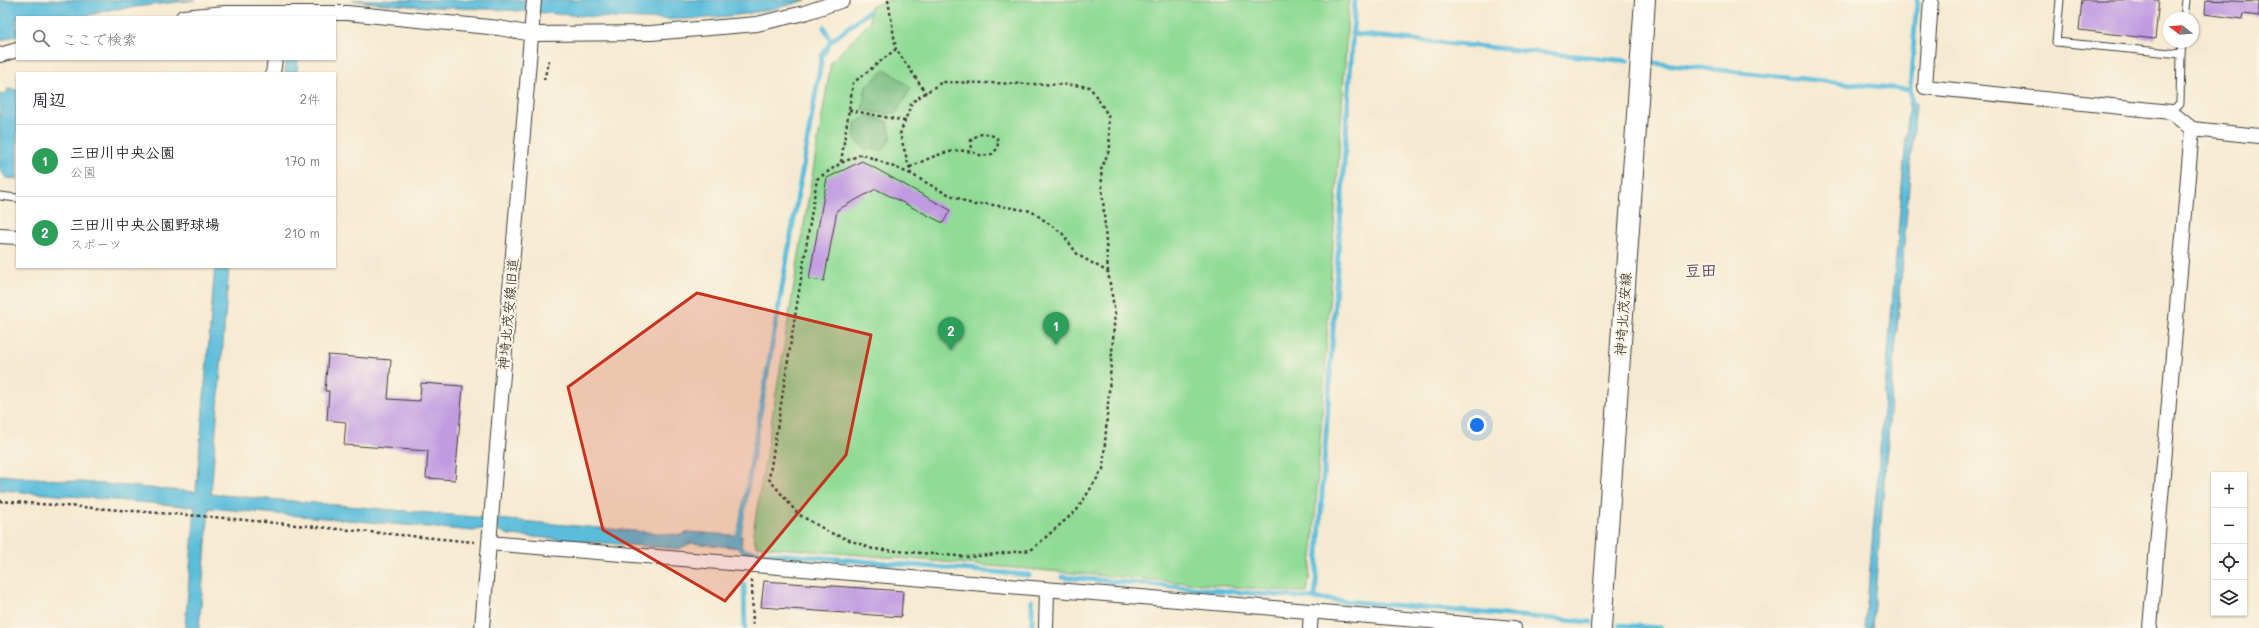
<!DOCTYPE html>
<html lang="ja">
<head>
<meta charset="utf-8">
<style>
	body { margin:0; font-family:Mali,"Klee One",sans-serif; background:#f2f2f3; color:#2b2b33 }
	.controls { position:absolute; right:12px; bottom:12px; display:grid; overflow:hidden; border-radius:0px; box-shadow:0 1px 3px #0004 }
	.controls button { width:36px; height:36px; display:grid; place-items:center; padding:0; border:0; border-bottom:1px solid #e1e1e2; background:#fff; color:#2b2b33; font:20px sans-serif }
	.compass { position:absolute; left:2163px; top:12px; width:36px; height:36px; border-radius:50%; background:#fff; box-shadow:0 1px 3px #0004; rotate:287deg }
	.you { position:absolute; left:1477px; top:425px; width:14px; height:14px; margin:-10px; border:3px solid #fff; border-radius:50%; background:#1a73e8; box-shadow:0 0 0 6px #1a73e833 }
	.badge { display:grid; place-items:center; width:26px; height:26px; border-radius:50%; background:#7c3aed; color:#fff; font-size:13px; font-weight:700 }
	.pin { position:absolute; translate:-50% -33px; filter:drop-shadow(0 1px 2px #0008) }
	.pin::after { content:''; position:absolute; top:21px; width:14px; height:12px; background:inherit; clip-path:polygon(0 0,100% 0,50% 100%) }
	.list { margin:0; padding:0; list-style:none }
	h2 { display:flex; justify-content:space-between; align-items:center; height:52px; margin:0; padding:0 16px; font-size:17px }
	h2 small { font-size:13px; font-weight:400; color:#7c7c81 }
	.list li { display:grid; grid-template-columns:26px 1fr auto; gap:12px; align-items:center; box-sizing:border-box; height:72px; padding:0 16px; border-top:1px solid #e1e1e2 }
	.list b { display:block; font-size:15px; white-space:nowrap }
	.list p { margin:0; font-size:13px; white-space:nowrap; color:#7c7c81 }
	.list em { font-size:13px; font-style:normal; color:#7c7c81 }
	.icon { flex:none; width:22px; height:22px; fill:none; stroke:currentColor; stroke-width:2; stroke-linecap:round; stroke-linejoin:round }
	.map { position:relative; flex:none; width:2259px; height:628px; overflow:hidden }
	.search { position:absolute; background:#fff; box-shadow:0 1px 3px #0004; left:16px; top:16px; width:320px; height:44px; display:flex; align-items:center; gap:10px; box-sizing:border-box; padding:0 14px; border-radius:0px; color:#7c7c81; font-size:15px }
	.panel { position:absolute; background:#fff; box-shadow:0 1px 3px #0004; left:16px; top:72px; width:320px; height:196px; border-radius:0px }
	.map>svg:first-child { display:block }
</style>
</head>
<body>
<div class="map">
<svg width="2259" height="628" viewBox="0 0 2259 628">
	<rect width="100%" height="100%" fill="#fcf5e5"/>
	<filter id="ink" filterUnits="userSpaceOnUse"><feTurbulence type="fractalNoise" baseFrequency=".025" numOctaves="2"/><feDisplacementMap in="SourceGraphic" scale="8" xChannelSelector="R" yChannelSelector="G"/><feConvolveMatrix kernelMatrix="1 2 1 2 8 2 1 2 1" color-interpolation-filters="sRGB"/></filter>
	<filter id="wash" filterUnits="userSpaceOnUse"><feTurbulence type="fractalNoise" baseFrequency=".012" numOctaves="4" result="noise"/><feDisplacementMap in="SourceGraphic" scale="16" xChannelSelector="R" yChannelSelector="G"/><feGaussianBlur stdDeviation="0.9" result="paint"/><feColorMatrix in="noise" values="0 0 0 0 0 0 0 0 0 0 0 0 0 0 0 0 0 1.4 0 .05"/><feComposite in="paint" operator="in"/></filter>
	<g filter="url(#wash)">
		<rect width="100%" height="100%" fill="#f5ead1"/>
		<polygon fill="#91db97" stroke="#567c5a" points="889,0 1349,0 1313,550 1307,593 756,546 753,533 831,62 870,22 870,7"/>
		<g fill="#74bb80" stroke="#486c4e">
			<polygon points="886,69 911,88 896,113 886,114 862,110 866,86"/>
			<polygon points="869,115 888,122 891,137 883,150 865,149 854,138 855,123"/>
		</g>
		<g fill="#5cbddb" stroke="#3c6c7c">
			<polygon points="0,0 195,0 109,10 82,17 17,17 17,35 0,41"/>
			<path d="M353,0H806C709,31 604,17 505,10C455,7 403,8 353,0Z"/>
			<polygon points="286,59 298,59 297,73 285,73"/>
			<polygon points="8,89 17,90 17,179 6,178 0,169 0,94 5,95"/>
			<polygon points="1909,102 1916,103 1872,628 1865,628"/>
			<path d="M215,267H229L211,494L680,535L690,532L742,536L741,548L691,543L679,549L509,535C496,528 486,527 473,531L209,508L199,628H185L195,507L0,490V475L196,492Z"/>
		</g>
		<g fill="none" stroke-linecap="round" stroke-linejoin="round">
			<g stroke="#5cbddb" stroke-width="5">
				<polyline points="1352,34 1628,61"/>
				<polyline points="831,41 868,12"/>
				<polyline points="1653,63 1910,90"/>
				<polyline points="1912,102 1910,90 1917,0"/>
				<polyline points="735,541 740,530 822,56 831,41 824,27"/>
				<polyline points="737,543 743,551 1029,575"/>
				<polyline points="1062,577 1591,622"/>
				<polyline points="744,584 745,628"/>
				<polyline points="1315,599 1355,0"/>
				<polyline points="1619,625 1661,628"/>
				<polyline points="1032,628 1032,601"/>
			</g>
		</g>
		<g id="blocks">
			<g fill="#c19be1">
				<polygon points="2082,0 2159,0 2155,39 2079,30"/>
				<polygon points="2206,0 2259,2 2259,16 2243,14 2242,19 2205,14"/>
				<polygon points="862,161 950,210 943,223 876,189 837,210 824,281 809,279 827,178"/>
				<polygon points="328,355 391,360 388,399 420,401 421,383 463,386 455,480 426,478 428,451 344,445 346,422 327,420 329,391 325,391"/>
				<polygon points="764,581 903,591 901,617 761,607"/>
			</g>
		</g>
	</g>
	<g filter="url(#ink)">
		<use href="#blocks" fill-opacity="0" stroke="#3d3b37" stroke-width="1"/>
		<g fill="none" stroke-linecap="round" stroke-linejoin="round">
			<defs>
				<g id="service">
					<polyline points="2060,0 2056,42 2181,54 2180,103 2171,112"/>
					<polyline points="2184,18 2186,0"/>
					<polyline points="2181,54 2182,42"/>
					<polyline points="0,196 17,198"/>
				</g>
				<g id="minor">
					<polyline points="1931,0 1925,87 2171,112 2192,129 2259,136"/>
					<polyline points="183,17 225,13 347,13 499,28 532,34 651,33 757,24 804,13 843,0"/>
					<polyline points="0,55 17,50"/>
					<polyline points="273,73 275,59"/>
					<polyline points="0,236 17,237"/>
					<polyline points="489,543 1514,628"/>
					<polyline points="482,628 534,0"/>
					<polyline points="1046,628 1047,590"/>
					<polyline points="1310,628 1311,611"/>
					<polyline points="2150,628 2192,129"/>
				</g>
				<polyline id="secondary" points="1601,628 1645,0"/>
			</defs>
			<use href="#service" stroke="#3d3b37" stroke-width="9"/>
			<use href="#minor" stroke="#3d3b37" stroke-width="16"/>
			<use href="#secondary" stroke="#3d3b37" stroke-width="22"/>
			<g stroke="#3d3b37" stroke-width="2.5" stroke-dasharray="3 3" stroke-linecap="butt">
				<polyline points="888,0 896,49"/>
				<polyline points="544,80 549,60"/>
				<polyline points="849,110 905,121"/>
				<polyline points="841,162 853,83 896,49 926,93"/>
				<path d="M910,167C932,157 958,143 982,156L992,154L998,148L997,138C986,132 981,132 971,140L972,151"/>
				<polyline points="911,174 862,154 841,163 817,179 769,479 798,514 831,533 873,549 970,557 1031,550 1077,510 1103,469 1115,313 1108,272 1078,255 1062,233 1031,211 987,204 974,205 941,191 911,174 900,134 912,102 942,82 1074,85 1090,87 1108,115 1110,148 1101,170 1108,272"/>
				<polyline points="0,501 213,517 474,542"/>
				<polyline points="752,580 753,628"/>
			</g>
			<use href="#service" stroke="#fff" stroke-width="7"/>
			<use href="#minor" stroke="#fff" stroke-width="14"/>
			<use href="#secondary" stroke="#fff" stroke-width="20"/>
		</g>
	</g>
	<path fill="#c8321e" fill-opacity="0.2" stroke="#c8321e" stroke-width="3" stroke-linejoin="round" d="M697,293L871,335L846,455L725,601L603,530L568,387Z"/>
	<g text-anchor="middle" stroke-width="4" stroke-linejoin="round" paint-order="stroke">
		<g font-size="14" fill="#1c1c1c" stroke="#fcf5e5">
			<text transform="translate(508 314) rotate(-85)" y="5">神埼北茂安線旧道</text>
			<text transform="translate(1623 314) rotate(-86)" y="5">神埼北茂安線</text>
		</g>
		<g font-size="16" font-weight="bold" fill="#564861" stroke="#fcf5e5">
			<text x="1701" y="276">豆田</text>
		</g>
	</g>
</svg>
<div class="controls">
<button>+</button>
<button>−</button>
<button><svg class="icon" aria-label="locate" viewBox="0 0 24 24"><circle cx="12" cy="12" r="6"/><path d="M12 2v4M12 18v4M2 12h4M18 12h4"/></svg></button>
<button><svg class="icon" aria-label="layers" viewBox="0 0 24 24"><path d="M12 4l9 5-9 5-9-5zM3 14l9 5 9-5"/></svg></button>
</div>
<svg class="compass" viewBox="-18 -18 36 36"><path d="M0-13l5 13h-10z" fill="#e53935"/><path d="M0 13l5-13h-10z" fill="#7c7c81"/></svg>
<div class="you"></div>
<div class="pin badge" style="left:1056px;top:345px;background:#2e9e5b">1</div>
<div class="pin badge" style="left:951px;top:350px;background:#2e9e5b">2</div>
<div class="search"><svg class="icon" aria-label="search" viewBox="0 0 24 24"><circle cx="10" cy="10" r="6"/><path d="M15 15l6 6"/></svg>ここで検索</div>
<section class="panel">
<h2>周辺<small>2件</small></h2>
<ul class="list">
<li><span class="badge" style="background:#2e9e5b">1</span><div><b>三田川中央公園</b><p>公園</p></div><em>170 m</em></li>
<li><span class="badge" style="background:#2e9e5b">2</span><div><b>三田川中央公園野球場</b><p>スポーツ</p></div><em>210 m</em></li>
</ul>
</section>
</div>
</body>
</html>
